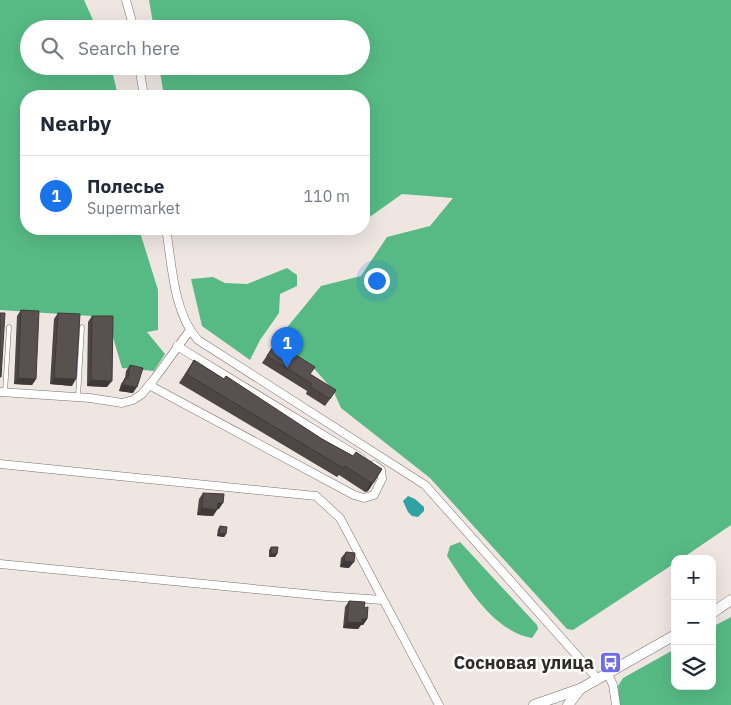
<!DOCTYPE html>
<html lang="en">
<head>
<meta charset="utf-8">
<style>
	body { margin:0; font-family:"IBM Plex Sans",sans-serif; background:#f6f6f7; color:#1f2937 }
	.controls { position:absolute; right:15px; bottom:15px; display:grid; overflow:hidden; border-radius:10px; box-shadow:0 5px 20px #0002 }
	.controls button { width:45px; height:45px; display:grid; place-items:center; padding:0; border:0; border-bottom:1px solid #e0e1e3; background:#fff; color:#1f2937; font:25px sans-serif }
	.you { position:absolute; left:376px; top:280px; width:18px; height:18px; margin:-12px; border:4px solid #fff; border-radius:50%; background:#1a73e8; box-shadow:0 0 0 8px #1a73e833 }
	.badge { display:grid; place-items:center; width:32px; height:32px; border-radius:50%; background:#1a73e8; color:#fff; font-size:16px; font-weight:700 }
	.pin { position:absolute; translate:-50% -41px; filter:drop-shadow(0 1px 2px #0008) }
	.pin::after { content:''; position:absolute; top:26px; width:18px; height:15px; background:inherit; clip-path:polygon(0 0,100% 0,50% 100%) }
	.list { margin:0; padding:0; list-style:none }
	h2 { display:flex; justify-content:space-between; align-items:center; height:65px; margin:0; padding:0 20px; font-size:21px }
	h2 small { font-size:16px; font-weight:400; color:#747a83 }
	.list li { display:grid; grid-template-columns:32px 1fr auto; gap:15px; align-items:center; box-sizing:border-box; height:80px; padding:0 20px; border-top:1px solid #e0e1e3 }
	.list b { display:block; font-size:19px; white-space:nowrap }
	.list p { margin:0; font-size:16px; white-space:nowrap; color:#747a83 }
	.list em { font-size:16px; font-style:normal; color:#747a83 }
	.icon { flex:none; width:28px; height:28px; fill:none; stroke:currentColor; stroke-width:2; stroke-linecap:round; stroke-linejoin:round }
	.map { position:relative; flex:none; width:731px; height:705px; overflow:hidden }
	.search { position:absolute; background:#fff; box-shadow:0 5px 20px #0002; left:20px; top:20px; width:350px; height:55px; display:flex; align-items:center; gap:12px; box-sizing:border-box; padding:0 18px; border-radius:28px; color:#747a83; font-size:19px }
	.panel { position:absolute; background:#fff; box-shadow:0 5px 20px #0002; left:20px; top:90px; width:350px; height:145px; border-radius:20px }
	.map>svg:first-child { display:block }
</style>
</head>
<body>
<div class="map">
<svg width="731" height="705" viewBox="0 0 731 705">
	<rect width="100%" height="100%" fill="#efe6e2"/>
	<g fill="#57ba84">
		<polygon points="0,0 84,0 97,29 29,29 29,66 111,66 118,96 26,96 26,229 139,229 158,290 158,330 147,332 165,354 154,371 122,368 107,317 0,310"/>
		<polygon points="149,0 731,0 731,525 681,559 675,559 675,563 573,630 567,629 430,478 341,408 333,390 310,364 275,342 321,286 361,276 387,237 430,226 453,198 402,194 364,221 364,96 164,96 159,66 361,66 361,29 154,29"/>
		<polygon points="287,268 297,275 297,286 280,294 279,313 260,340 250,360 202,326 191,279 213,277 225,283 247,284"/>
		<path d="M460,542L537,625L538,629L532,638C493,631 467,586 447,556L450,546Z"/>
		<polygon points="731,617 731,705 620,705 618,686 623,678 675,649 675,686 712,686 712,627"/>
	</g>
	<polygon fill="#31a2a4" points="408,496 415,499 424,507 424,511 418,517 412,516 408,512 403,501"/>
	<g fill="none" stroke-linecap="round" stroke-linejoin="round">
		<defs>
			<g id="service">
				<polyline points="5,392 9,327"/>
				<polyline points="78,397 82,327"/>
			</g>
			<g id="minor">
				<polyline points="126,0 134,29"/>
				<polyline points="139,66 144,96"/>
				<path d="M166,229C172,263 173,313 198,340L425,485L597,678"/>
				<polyline points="177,346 361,458"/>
				<polyline points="149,385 354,495 364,498 374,495 382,479 381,470 374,465"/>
				<polyline points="0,392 90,398 122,403 133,400 142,394 155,378 190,330"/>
				<polyline points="0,464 316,496 340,518 439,705"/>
				<polyline points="0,564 326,596 382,600"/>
				<polyline points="607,672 613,685 616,705"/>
			</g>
			<g id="secondary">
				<polyline points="712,613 731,600"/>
				<polyline points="534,705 580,689 675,635"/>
				<polyline points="568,705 580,689"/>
			</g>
		</defs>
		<use href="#service" stroke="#79716e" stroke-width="5"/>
		<use href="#minor" stroke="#79716e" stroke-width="9"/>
		<use href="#secondary" stroke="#79716e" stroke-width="11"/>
		<use href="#service" stroke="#fff" stroke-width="4"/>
		<use href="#minor" stroke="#fff" stroke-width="8"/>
		<use href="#secondary" stroke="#fff" stroke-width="10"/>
	</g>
	<g fill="#4d4645">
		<polygon points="21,310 36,379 32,385 14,384 17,316"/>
		<polygon points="58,313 72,386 50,384 54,319"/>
		<polygon points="92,316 107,387 87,386 88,322"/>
		<polygon points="278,339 310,374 330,399 325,406 306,394 307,391 262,363"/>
		<polygon points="194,360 223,379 322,439 353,456 382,469 368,491 365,492 339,475 337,477 179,383"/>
		<polygon points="130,365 133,393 119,391 121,384 125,378 126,371"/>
		<polygon points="203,493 219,509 217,509 213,516 197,515 199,499"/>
		<polygon points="220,526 226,534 224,537 217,536 218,529"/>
		<polygon points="271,547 277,554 275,557 269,557 269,550"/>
		<polygon points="346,552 349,568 340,567 341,558"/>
		<polygon points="349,601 364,608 367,619 363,625 361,625 358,629 343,628 345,607"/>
	</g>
	<g fill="#3e3938">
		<polygon points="18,378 36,379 32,385 14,384"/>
		<polygon points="54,378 76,379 72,386 50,384"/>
		<polygon points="91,380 112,381 107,387 87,386"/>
		<polygon points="123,385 137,387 133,393 119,391"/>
		<polygon points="374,482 368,491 365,492 371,483"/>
		<polygon points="218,503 223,503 219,509 213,509"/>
		<polygon points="202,508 217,510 213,516 197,515"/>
		<polygon points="219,533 226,534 224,537 217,536"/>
		<polygon points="271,554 277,554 275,557 269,557"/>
		<polygon points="344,561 354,562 349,568 340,567"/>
		<polygon points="362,619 367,619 363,625 361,625 358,629 343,628 347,622"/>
	</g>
	<g fill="#595150" stroke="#3e3938">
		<polygon points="21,310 39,311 36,379 18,378"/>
		<polygon points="0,313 5,313 1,377 0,377"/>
		<polygon points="58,313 80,314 76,379 54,378"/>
		<polygon points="92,316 113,316 112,381 91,380"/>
		<polygon points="278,339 290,347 288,350 315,367 310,374 336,390 330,399 310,387 312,384 267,356"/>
		<polygon points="194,360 224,379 226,376 322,439 353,456 356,452 382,469 374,482 371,483 345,466 343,468 186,374"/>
		<polygon points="130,365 143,368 137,387 123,385 125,378 128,378"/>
		<polygon points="203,493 224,494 223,503 218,503 217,510 202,508"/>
		<polygon points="220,526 227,527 226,534 219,533"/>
		<polygon points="271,547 278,547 277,554 271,554"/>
		<polygon points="346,552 355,553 354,562 344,561"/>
		<polygon points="349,601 365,602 364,608 368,607 367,619 362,619 362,623 347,622"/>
	</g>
	<defs>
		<symbol id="bus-square" viewBox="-11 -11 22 22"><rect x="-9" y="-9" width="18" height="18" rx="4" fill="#706ce6" stroke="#fff"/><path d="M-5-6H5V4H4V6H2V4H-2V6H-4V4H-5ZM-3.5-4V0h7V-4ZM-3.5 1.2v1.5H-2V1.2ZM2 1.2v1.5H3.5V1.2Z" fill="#fff"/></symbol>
	</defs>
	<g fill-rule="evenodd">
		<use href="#bus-square" x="598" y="650" width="25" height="25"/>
	</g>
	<g text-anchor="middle" stroke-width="5" stroke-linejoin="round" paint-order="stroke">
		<g font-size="18" font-weight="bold" fill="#2e2b2a" stroke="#fff" text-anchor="end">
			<text x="594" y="669">Сосновая улица</text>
		</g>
	</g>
</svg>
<div class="controls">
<button>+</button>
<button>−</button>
<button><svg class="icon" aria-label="layers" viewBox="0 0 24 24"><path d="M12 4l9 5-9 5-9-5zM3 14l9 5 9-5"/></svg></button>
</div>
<div class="you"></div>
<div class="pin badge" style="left:287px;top:368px">1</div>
<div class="search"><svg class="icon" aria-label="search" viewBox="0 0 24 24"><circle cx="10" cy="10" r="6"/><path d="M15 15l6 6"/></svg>Search here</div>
<section class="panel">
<h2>Nearby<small></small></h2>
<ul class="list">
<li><span class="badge">1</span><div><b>Полесье</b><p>Supermarket</p></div><em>110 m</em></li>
</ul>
</section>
</div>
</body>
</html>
